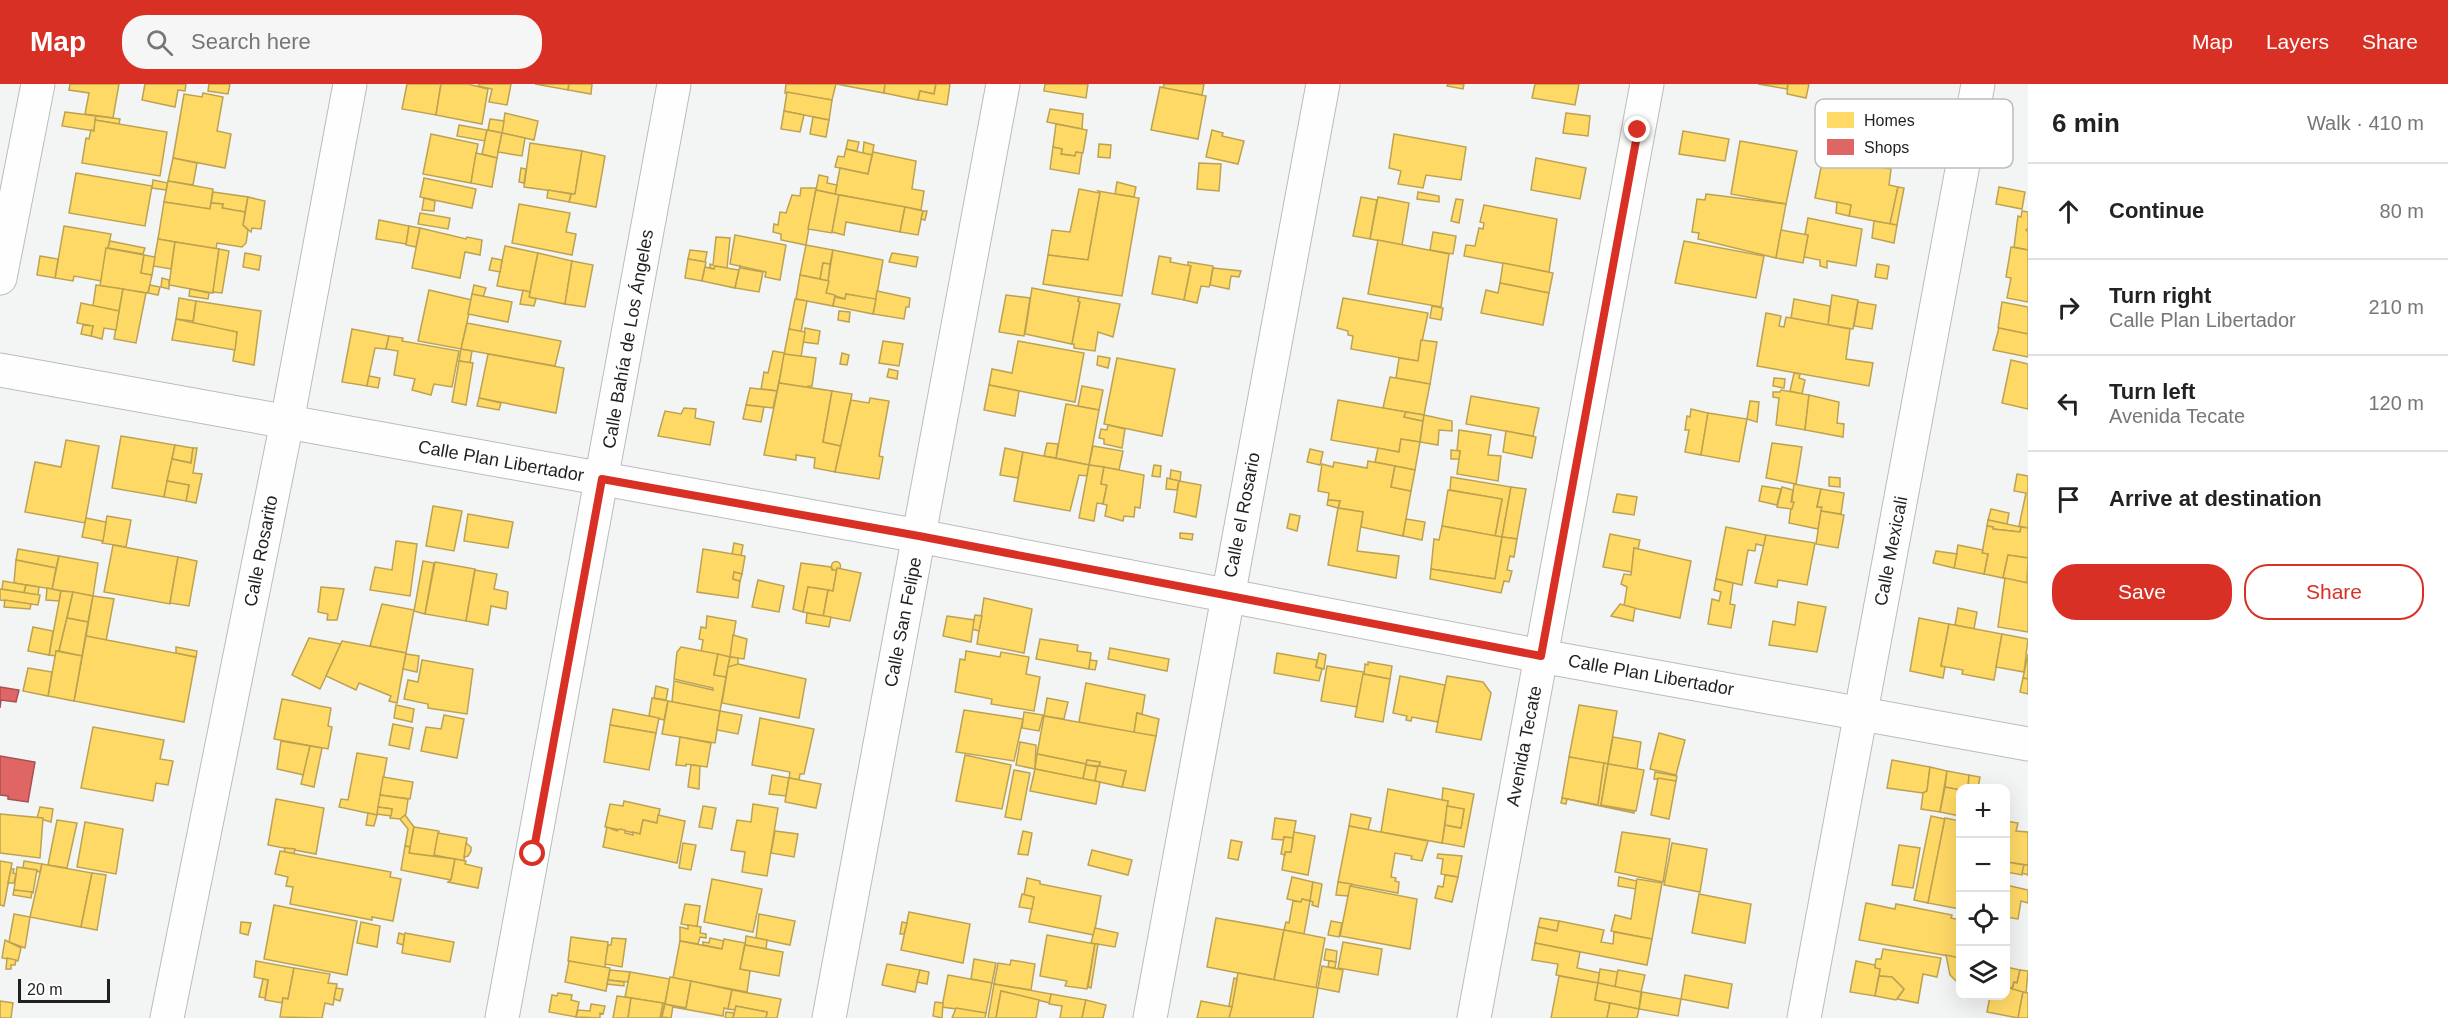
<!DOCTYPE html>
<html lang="en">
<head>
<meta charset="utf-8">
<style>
	body { margin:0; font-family:Helvetica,sans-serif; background:#f6f6f6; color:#222 }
	.controls { position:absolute; right:18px; bottom:18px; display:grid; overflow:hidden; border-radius:12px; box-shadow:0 6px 24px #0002 }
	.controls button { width:54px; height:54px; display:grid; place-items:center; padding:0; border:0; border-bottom:2px solid #e0e0e0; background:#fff; color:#222; font:30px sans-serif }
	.scale { position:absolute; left:18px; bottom:15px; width:92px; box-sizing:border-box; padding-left:6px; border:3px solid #1f201f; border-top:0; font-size:16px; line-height:21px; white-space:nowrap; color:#1f201f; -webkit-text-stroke:4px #fff; paint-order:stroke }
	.stop { position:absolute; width:18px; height:18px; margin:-14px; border:4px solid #d93025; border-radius:50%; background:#fff }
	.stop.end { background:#d93025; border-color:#fff; box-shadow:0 2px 6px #0008 }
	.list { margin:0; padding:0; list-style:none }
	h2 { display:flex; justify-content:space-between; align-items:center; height:78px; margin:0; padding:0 24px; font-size:26px }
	h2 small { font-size:20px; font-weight:400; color:#767676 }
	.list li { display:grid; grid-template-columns:39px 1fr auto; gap:18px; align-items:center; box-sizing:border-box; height:96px; padding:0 24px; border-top:2px solid #e0e0e0 }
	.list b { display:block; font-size:22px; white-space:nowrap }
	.list p { margin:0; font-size:20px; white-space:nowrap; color:#767676 }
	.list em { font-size:20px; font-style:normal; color:#767676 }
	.actions { display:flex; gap:12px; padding:18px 24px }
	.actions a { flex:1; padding:14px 0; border:2px solid #d93025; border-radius:24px; text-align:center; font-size:21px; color:#d93025 }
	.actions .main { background:#d93025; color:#fff }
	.icon { flex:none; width:33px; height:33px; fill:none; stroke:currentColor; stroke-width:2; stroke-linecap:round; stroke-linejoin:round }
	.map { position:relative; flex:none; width:2028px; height:934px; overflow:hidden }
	header { display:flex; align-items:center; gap:36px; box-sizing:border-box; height:84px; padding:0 30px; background:#d93025; color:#fff }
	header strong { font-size:28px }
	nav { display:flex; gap:33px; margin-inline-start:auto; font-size:21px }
	.search { width:420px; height:54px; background:#f6f6f6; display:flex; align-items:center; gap:15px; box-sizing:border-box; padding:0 21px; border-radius:24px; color:#767676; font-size:22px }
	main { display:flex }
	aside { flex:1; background:#fff }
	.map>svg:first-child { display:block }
</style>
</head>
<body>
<header>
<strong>Map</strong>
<div class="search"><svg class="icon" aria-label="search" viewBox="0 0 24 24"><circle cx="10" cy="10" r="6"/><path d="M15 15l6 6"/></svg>Search here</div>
<nav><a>Map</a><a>Layers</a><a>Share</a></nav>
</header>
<main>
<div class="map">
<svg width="2028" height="934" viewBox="0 0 2028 934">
	<rect width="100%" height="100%" fill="#f3f5f4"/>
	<g fill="#ffd966" stroke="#bca251" stroke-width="1.5">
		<polygon points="70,0 119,0 113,34 85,30 89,9 69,6"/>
		<polygon points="145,0 186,0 185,7 178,6 175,23 142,16"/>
		<polygon points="209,0 230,0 228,10 208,7"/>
		<polygon points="407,0 441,0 436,31 402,25"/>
		<polygon points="441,0 468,0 488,5 482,40 436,31"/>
		<polygon points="479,0 511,0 507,21 489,18 492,5 478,2"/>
		<polygon points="535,0 569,0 568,6"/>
		<polygon points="569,0 592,0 591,10 568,6"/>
		<polygon points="786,0 836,0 832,16 785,9"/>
		<polygon points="836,0 885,0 884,9"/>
		<polygon points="885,0 936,0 934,10 920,7 918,16 884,9"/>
		<polygon points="936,0 950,0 947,21 918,16 920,7 934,10"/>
		<polygon points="1045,0 1088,0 1086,14 1044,7"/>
		<polygon points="1164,0 1204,0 1202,11 1163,4"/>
		<polygon points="1448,0 1464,0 1463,5 1447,2"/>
		<polygon points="1535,0 1579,0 1575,21 1532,14"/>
		<polygon points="1758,0 1788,0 1787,5"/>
		<polygon points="1788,0 1809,0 1806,14 1787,10"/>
		<polygon points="1160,3 1206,12 1198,55 1151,46"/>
		<polygon points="787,8 832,16 829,36 784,27"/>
		<polygon points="203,9 223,13 217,47 231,50 225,84 173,74 184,10 202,13"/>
		<polygon points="1050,25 1083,30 1082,45 1047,38"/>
		<polygon points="784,27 804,31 800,48 781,45"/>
		<polygon points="65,28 96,32 94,47 62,42"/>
		<polygon points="505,29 538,37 534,56 502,49"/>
		<polygon points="1566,29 1590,32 1588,52 1563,49"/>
		<polygon points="96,32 120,35 119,40 95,36"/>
		<polygon points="813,33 829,36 826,53 810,50"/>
		<polygon points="490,35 504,37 502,49 488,46"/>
		<polygon points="95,36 167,48 160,92 82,79 86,54 89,55 91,46 94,47"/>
		<polygon points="1056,40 1087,46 1083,69 1076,68 1075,72 1061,70 1062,65 1053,63"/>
		<polygon points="459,41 487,46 485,57 457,52"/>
		<polygon points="487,46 502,49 497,74 482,70"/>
		<polygon points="1212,46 1223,49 1222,52 1244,57 1238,80 1206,73"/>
		<polygon points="1683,47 1729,55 1725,77 1679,70"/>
		<polygon points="502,49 525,54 522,72 498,68"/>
		<polygon points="431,50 478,60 471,99 423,90"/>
		<polygon points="1394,50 1466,63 1461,96 1426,91 1423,104 1398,100 1401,87 1389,84"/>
		<polygon points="848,56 859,58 857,67 846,65"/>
		<polygon points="1740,57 1797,67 1786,120 1731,110"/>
		<polygon points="864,58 874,61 872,71 863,69"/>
		<polygon points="530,59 582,67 575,110 524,103"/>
		<polygon points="1099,60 1111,61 1110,74 1098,73"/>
		<polygon points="1053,63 1062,65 1061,70 1075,72 1076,68 1082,69 1079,90 1050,85"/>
		<polygon points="846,65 872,71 868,90 835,83 838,72 844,73"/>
		<polygon points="582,67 605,72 596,123 569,118 571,110 575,110"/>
		<polygon points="873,68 916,77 912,105 924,107 921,126 835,110 840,84 868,90"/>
		<polygon points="476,69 497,74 492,103 471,99"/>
		<polygon points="1823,73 1891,85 1889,101 1898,103 1890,140 1849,132 1851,121 1815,114"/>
		<polygon points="173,74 197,79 193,101 168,97"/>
		<polygon points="1536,74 1586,84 1580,115 1531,106"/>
		<polygon points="1199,79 1221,80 1219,107 1197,105"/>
		<polygon points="521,84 526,85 524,99 519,98"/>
		<polygon points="76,89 152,102 145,142 69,129"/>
		<polygon points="819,91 828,93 827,99 837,101 835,110 816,106"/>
		<polygon points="424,94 476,105 472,124 420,113"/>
		<polygon points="153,96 168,99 166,106 152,104"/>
		<polygon points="168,97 213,105 210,125 164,118"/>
		<polygon points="1117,98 1136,103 1134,113 1115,110"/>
		<polygon points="1898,103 1904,104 1897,141 1890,140"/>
		<polygon points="1999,103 2025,108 2022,125 1996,120"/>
		<polygon points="801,104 816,104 806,161 781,156 781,150 773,148 774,140 778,141 780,128 786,129 792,111 800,112"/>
		<polygon points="1079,105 1100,109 1088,176 1048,171 1052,146 1070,148"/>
		<polygon points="548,106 571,110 569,118 547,114"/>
		<polygon points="816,106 839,111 832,149 808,145"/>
		<polygon points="1098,107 1139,114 1122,212 1043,200 1048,171 1088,176 1100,109"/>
		<polygon points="213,108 248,113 245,128 222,124 223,120 211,119"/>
		<polygon points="1418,108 1439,112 1439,118 1417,115"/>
		<polygon points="1706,110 1786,120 1776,174 1698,155 1699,149 1692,148 1697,115 1705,116"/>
		<polygon points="839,111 905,123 900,148 846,138 844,151 832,148"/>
		<polygon points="248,113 265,117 261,145 252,144 251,148 243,141"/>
		<polygon points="1361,113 1377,116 1370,155 1353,152"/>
		<polygon points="1378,113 1409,119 1402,161 1370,155"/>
		<polygon points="424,114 435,117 434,127 422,126"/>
		<polygon points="1456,115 1463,116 1459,139 1451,137"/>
		<polygon points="164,118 210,125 211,119 223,120 222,124 245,128 243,141 248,146 246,159 242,163 217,159 216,165 158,155"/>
		<polygon points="1837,118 1851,121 1849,132 1836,129"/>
		<polygon points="519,120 570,129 566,148 576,150 572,171 512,159"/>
		<polygon points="1484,121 1557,135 1549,188 1464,172 1466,161 1475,162 1479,144 1483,145 1484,139 1480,138"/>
		<polygon points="905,123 923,127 918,151 900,148"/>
		<polygon points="923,127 927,127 925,136 921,135"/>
		<polygon points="2022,127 2028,128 2028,145 2026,146 2028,148 2028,166 2014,163 2018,132 2021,133"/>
		<polygon points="420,129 450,134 448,145 418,140"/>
		<polygon points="1808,134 1862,145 1856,182 1827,177 1827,184 1820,182 1820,176 1804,173 1808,151 1805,150"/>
		<polygon points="379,136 409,142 406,160 376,155"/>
		<polygon points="1874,137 1897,141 1894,159 1872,154"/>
		<polygon points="64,142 111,150 101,197 74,192 73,197 55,194"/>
		<polygon points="409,142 420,144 416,163 406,161"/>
		<polygon points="420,144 466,155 467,153 482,156 480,171 465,168 460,194 412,184"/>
		<polygon points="1781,146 1808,151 1803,179 1776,174"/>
		<polygon points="1433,148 1456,152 1453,170 1430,166"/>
		<polygon points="735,151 786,161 780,196 765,193 766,188 730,180"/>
		<polygon points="716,153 730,154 727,184 715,182 714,185 710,184 710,180 713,181"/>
		<polygon points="158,155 175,158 171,185 153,182"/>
		<polygon points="1378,156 1449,170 1441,223 1368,210"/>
		<polygon points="110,157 145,164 143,170 108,164"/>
		<polygon points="1684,157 1764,172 1756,214 1675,199"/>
		<polygon points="175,158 219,165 213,209 169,201"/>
		<polygon points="806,161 833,166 830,180 823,179 820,195 800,191"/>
		<polygon points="505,162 538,169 530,208 497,202"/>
		<polygon points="2011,163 2028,166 2028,218 2007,214 2011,194 2006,193"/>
		<polygon points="106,164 144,171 141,189 152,191 148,209 100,202"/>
		<polygon points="219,165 229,167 222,209 213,208"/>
		<polygon points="690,166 707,168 705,178 688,175"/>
		<polygon points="833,166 883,176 876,216 846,210 845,215 826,209"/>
		<polygon points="245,169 261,172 259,186 243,183"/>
		<polygon points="538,169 572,177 565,220 529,213"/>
		<polygon points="892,169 918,173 916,183 889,178"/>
		<polygon points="144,171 155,173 152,191 141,189"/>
		<polygon points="40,172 58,175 55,194 37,191"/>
		<polygon points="1159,172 1171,174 1170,178 1191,182 1184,216 1152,210"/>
		<polygon points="492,174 502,176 500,188 489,186"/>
		<polygon points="688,175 706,178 702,197 685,194"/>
		<polygon points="572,177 593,181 585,223 565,220"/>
		<polygon points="1188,178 1213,182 1210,201 1209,203 1201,202 1197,219 1184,216 1191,182 1188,181"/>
		<polygon points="823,179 830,180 828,197 820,195"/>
		<polygon points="1503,179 1553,189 1549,209 1500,199"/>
		<polygon points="1877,180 1889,182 1887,195 1875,193"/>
		<polygon points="715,182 739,186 735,204 702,197 705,183 714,185"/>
		<polygon points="740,182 741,184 763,188 759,208 735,204"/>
		<polygon points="1213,184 1241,187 1239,193 1231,192 1229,205 1210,201"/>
		<polygon points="800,191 829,197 826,209 835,211 833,222 796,215"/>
		<polygon points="162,194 169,196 169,205 161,203"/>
		<polygon points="1500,199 1549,209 1543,241 1481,229 1486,206 1498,209"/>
		<polygon points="96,201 123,205 119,227 93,222"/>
		<polygon points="150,201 160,203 158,211 148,209"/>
		<polygon points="474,201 486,204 483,213 472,210"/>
		<polygon points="1032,204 1079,213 1078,217 1080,218 1072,260 1025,250"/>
		<polygon points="123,205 146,209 136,259 114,255"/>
		<polygon points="190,205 209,209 208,215 189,212"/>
		<polygon points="429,206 472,216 461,265 418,257"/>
		<polygon points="523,206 530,208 529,213 536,215 534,222 520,220"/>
		<polygon points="877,207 910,214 909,223 906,223 904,235 873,230"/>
		<polygon points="472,210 512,218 508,238 468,230"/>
		<polygon points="846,210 876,215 873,230 833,222 835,213 845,215"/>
		<polygon points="1006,211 1030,214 1024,252 999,248"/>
		<polygon points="1832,211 1858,216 1853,245 1828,241"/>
		<polygon points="1079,213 1120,220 1113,253 1098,248 1095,267 1074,264 1074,260 1072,260 1080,218 1078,217"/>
		<polygon points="179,214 196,217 193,237 176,235"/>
		<polygon points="1343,214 1428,229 1418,277 1351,265 1353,252 1348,251 1348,247 1337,244"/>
		<polygon points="795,215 807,217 801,248 789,245"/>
		<polygon points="1794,215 1830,222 1828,241 1791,234"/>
		<polygon points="196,217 261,227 254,281 233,277 237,248 193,240"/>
		<polygon points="1858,218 1876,221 1872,245 1854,242"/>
		<polygon points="2002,218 2028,223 2028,250 1998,244"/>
		<polygon points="81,219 119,227 116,246 104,244 102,255 91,252 93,242 77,239"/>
		<polygon points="1432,222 1443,224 1441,236 1430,234"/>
		<polygon points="839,227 850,228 849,238 838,236"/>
		<polygon points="1766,229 1781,232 1779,242 1784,243 1786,233 1850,245 1846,275 1873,279 1869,302 1757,282"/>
		<polygon points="176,235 237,248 235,266 172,256"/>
		<polygon points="467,239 561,257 555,282 461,265"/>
		<polygon points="83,241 93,242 91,252 81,250"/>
		<polygon points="805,244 820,247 818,260 803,258"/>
		<polygon points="1999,244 2028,250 2028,273 1993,266"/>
		<polygon points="352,245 389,252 386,265 375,264 367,302 342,298"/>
		<polygon points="789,245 805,248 801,273 784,270"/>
		<polygon points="389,252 403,254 402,257 459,267 452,303 434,300 431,311 412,306 415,295 394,291 398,267 386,265"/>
		<polygon points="1421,256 1437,258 1430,300 1396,294 1399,274 1418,277"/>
		<polygon points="883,257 903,260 899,282 879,279"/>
		<polygon points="1018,257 1084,269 1075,318 989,301 992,285 1012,289"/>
		<polygon points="461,265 472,267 470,279 459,277"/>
		<polygon points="773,267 785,269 777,307 761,305 764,288 768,289"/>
		<polygon points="842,269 849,271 847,281 840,280"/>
		<polygon points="488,270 564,284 556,329 479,314"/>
		<polygon points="784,270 816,274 812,302 808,302 808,304 779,299"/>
		<polygon points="1098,272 1110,274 1108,284 1097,281"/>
		<polygon points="1117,274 1175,285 1162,352 1104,340"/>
		<polygon points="2011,276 2028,280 2028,325 2002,319"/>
		<polygon points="459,277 473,279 466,321 452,318"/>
		<polygon points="889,285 898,287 897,295 887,293"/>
		<polygon points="1794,289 1800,290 1799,294 1805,296 1802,310 1790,307"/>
		<polygon points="369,292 380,294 378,304 367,302"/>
		<polygon points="1390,293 1430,300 1424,331 1383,324"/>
		<polygon points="1774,294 1785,295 1784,304 1773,302"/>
		<polygon points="779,299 832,307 823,358 841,362 835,388 814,384 815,374 796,371 796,376 764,371"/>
		<polygon points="989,301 1019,307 1015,332 984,326"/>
		<polygon points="1082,302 1103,306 1099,326 1078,322"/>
		<polygon points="750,304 777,307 773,324 746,321"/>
		<polygon points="1781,306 1809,311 1805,346 1776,341 1779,314 1773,313 1773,308 1780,308"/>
		<polygon points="832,307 852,310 841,362 823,358"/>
		<polygon points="1809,311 1839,318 1837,339 1844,340 1843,353 1805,346"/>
		<polygon points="1471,312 1539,324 1533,352 1466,340"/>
		<polygon points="479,314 501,319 499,326 477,322"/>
		<polygon points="870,314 889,317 879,372 883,373 879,395 835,388 851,316 869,319"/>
		<polygon points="1338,316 1406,328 1404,333 1423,337 1420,358 1401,355 1399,368 1331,356"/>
		<polygon points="1750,317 1759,318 1757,338 1747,335"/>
		<polygon points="1066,320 1099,326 1089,381 1056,374"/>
		<polygon points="746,321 764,323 761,338 743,335"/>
		<polygon points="684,324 696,325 695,334 714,338 710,361 658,352 665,327 681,330"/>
		<polygon points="1691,325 1708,329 1701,371 1685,368 1689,346 1685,346 1687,332 1690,333"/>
		<polygon points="1406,328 1424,331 1423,337 1404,333"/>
		<polygon points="1708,329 1747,335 1739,378 1701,371"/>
		<polygon points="1424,331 1452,337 1452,347 1439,346 1438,361 1420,358"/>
		<polygon points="1108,341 1125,345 1122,364 1104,360 1104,355 1099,354 1101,345 1107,346"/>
		<polygon points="1459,346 1491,351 1488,371 1501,372 1498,397 1457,390 1460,367 1457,367"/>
		<polygon points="1506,347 1536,353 1532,374 1503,368"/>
		<polygon points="121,352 175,361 164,413 112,404"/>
		<polygon points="1401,355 1420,358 1415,386 1375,378 1378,364 1399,368"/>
		<polygon points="66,356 99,362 85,439 25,428 35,378 61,383"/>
		<polygon points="1047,359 1058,360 1056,374 1044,372"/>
		<polygon points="1772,359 1802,363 1796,400 1766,394"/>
		<polygon points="175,361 193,364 191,379 172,375"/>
		<polygon points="1093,362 1123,367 1119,386 1089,381"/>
		<polygon points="193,364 197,364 193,389 202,390 196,419 186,417 189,401 167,397 172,375 191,379"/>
		<polygon points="1005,364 1023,368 1018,394 1000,391"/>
		<polygon points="1310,365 1323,368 1320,381 1307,378"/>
		<polygon points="1451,366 1460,367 1459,375 1451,375"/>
		<polygon points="1023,368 1089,381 1087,392 1079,391 1070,427 1014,417"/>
		<polygon points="1368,377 1395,382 1391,403 1411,407 1403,452 1361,443 1363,428 1338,424 1340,417 1328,416 1329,409 1318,407 1322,380 1333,383 1334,378 1367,384"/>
		<polygon points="1089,381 1104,383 1101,400 1107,401 1103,420 1097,419 1094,437 1079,434"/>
		<polygon points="1154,381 1161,382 1160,393 1152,392"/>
		<polygon points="1395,382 1415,386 1411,407 1391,403"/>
		<polygon points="1104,383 1144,391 1140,424 1135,423 1134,433 1124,432 1123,437 1105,432 1107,421 1103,420 1107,401 1101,400"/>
		<polygon points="1171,386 1181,388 1180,397 1170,395"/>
		<polygon points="2017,390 2028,392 2028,444 2019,442 2026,409 2014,407"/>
		<polygon points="1451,393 1511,403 1502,453 1495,452 1502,415 1450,406"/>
		<polygon points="1829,393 1840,394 1840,403 1829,402"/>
		<polygon points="1167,394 1179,397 1177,406 1166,405"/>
		<polygon points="167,397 189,401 186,417 164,413"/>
		<polygon points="1179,397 1201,401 1196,433 1174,428"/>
		<polygon points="1794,400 1821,405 1817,423 1822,423 1818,445 1789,439"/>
		<polygon points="1762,402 1781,405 1777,421 1759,417"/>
		<polygon points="1511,403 1526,405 1517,455 1502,453"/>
		<polygon points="1782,403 1793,406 1791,418 1794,418 1792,425 1777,423"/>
		<polygon points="1821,405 1844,409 1841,430 1821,427 1822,423 1817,423"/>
		<polygon points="1448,406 1502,415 1495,452 1442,442"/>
		<polygon points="1617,410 1637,413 1634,431 1613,428"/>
		<polygon points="1328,416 1340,417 1338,424 1327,421"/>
		<polygon points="433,422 462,427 454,467 426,462"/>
		<polygon points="1338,424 1363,428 1357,467 1399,472 1396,494 1328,481"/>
		<polygon points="1991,425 2009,429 2007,440 1988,436"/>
		<polygon points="1821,427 1844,431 1838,464 1816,460"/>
		<polygon points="468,430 513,438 508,464 464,457"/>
		<polygon points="1290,430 1300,432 1297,447 1287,444"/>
		<polygon points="107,432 131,436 126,463 102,459"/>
		<polygon points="86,434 106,438 103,457 82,453"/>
		<polygon points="1406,435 1425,438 1422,456 1403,452"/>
		<polygon points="1988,436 2021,443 2020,448 1993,445 1993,443 1987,442"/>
		<polygon points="1442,442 1502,453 1495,495 1431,485 1434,455 1439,456"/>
		<polygon points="1987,442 1993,443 1993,445 2020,448 2021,443 2028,444 2028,474 2008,471 2003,494 1984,490 1988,470 1982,469"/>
		<polygon points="1726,443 1766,451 1764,462 1756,460 1755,467 1748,466 1742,501 1716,495"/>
		<polygon points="1180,449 1193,450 1192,456 1180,454"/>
		<polygon points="1610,450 1640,456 1638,465 1634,464 1632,488 1603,483"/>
		<polygon points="1766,451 1815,459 1807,501 1778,496 1777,503 1755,499"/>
		<polygon points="1502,453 1517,455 1514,473 1510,472 1507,486 1512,487 1509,498 1504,497 1501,509 1430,495 1431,485 1495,495"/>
		<polygon points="396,457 417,460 410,512 370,506 375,483 392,486"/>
		<polygon points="734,459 743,461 741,472 732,470"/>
		<polygon points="113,461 178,473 170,520 104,508"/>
		<polygon points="1958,461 1983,466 1982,469 1988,470 1984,490 1954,484"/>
		<polygon points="1634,464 1691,477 1680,534 1624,522 1627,503 1621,500 1624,490 1631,491"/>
		<polygon points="18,465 59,472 56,484 16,476"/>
		<polygon points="703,465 745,472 742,490 734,488 733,495 740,497 738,514 697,508"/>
		<polygon points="1936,467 1957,470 1954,484 1933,479"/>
		<polygon points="2008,471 2028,474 2027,499 2003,494"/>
		<polygon points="59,472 98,479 93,512 52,505"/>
		<polygon points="178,473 197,477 189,522 170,519"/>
		<polygon points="16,476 56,484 52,505 14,499"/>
		<polygon points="423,477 434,479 425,530 414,527"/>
		<circle cx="836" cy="482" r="4.5"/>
		<polygon points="435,478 475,485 466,537 425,530"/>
		<polygon points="801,479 831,483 832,486 837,486 833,507 808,503 803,528 793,525"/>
		<polygon points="837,484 861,489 850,537 823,532 828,506 833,507"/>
		<polygon points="475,486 497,490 494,505 508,508 506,525 491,522 488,541 466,537"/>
		<polygon points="734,488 742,490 740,497 733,495"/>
		<polygon points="2005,494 2028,499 2028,548 1998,543"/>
		<polygon points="1716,495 1733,499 1730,520 1735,521 1731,544 1708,540 1712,515 1719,517 1721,508 1714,506"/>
		<polygon points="758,496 784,502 779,528 752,523"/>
		<polygon points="3,497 26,501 24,509 2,505"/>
		<polygon points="26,501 39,503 38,511 24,509"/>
		<polygon points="321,503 344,505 337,536 327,536 328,530 318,528"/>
		<polygon points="808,503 828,506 823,532 803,528"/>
		<polygon points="47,504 61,507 59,517 46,516"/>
		<polygon points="0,505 40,511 38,521 0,516"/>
		<polygon points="61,507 73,508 59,567 56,567 56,572 49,571"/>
		<polygon points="73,508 93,512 88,538 67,534"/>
		<polygon points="93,512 114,515 106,557 86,552"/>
		<polygon points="984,514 1032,525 1024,569 977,560"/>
		<polygon points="5,516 31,520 30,525 4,523"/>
		<polygon points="1798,518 1826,523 1817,568 1769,561 1773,537 1795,541"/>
		<polygon points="382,520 414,526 406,569 370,562"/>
		<polygon points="1620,520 1635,524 1633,537 1611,532"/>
		<polygon points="1958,524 1977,528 1974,545 1955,541"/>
		<polygon points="807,529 831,533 829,543 806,539"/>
		<polygon points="975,531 982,532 979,547 972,545"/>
		<polygon points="707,532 736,537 730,573 701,568 703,556 699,555 701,543 706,544"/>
		<polygon points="947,532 974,536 971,558 943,552"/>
		<polygon points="67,534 88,538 82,572 59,567"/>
		<polygon points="1919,534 1949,540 1941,582 1945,583 1943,594 1910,587"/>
		<polygon points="1949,540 2002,550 1994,596 1962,590 1963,586 1941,582"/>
		<polygon points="33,543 53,547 49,571 28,567"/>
		<polygon points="2002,550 2028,555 2024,588 1996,583"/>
		<polygon points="733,551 747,555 744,575 730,573"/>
		<polygon points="86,552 196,573 184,638 74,617"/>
		<polygon points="309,554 341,560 320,605 292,591"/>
		<polygon points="1040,555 1078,561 1077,567 1091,569 1089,585 1036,575"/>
		<polygon points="342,557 406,569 397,619 389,617 391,612 359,599 356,606 326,592"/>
		<polygon points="176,563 197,567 196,573 176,569"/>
		<polygon points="681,563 718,570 714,591 726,593 720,627 672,618 674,597 713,606 713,604 674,595 677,568"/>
		<polygon points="1110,564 1169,575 1167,587 1108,575"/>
		<polygon points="56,567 82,572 74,617 48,612"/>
		<polygon points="966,567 1000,573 1001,568 1029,573 1026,590 1040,593 1034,627 991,620 992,615 955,608 960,575 965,576"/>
		<polygon points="1277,569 1317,576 1316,583 1322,585 1319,597 1274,589"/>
		<polygon points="1319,569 1326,571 1324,585 1316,583"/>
		<polygon points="406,570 419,572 417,588 403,585"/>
		<polygon points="718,570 730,573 726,593 714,591"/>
		<polygon points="2028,570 2028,595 2023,594"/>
		<polygon points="730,573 738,574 738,582 728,583"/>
		<polygon points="422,576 473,585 467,630 428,624 428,620 404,615 408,596 418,598"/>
		<polygon points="1090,576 1097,577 1095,586 1089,585"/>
		<polygon points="1368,578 1392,582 1390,595 1364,590 1365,580 1368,581"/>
		<polygon points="738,580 806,595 799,634 722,619 728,583"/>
		<polygon points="1327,582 1364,588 1357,623 1321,617"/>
		<polygon points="28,584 52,588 48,612 23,607"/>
		<polygon points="1363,590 1390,595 1383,638 1355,633"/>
		<polygon points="1400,592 1445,601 1438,638 1412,633 1411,637 1406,636 1407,632 1393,629"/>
		<polygon points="1447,592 1483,598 1491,609 1481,656 1436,648"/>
		<polygon points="2023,594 2028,595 2028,610 2020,608"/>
		<polygon points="1086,599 1145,611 1142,630 1137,629 1134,649 1079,638"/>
		<polygon points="656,602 668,605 666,616 654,614"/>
		<polygon points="652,614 668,617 664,636 649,632"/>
		<polygon points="1047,614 1068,618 1064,635 1044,632"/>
		<polygon points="282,615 331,624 328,642 332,643 328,665 274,655"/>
		<polygon points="668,617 720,627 715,659 662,650"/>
		<polygon points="396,621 414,625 412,638 394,634"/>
		<polygon points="1579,621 1617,627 1608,680 1569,673"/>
		<polygon points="613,625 659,634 656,649 610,641"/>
		<polygon points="964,626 1023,635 1014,677 956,668"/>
		<polygon points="720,627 742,631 738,650 717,646"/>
		<polygon points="1024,628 1043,631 1039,647 1022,644"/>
		<polygon points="1137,629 1159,635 1156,652 1134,649"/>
		<polygon points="444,631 464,635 457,674 421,667 426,643 441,645"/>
		<polygon points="1044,632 1156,652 1145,707 1122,703 1126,687 1099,682 1100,678 1087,676 1086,680 1037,670"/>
		<polygon points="760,634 814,645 804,690 800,690 799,696 789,694 790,688 752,681"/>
		<polygon points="393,640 413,644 409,665 389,661"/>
		<polygon points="610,641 656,649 649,686 604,678"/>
		<polygon points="93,643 164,656 160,675 173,677 168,701 156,699 153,717 81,704"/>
		<polygon points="1659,649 1685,656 1676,691 1650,685"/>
		<polygon points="680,653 711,659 707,683 686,680 686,682 676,681"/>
		<polygon points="1613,653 1641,658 1637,685 1608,680"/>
		<polygon points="281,657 310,662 304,691 277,685"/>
		<polygon points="1020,658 1036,661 1035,685 1016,681"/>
		<polygon points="310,662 322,664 314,703 301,700"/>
		<polygon points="357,669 387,674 377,731 339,723 341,715 348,716"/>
		<polygon points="1037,670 1086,680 1083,695 1035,685"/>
		<polygon points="965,671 1011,681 1002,725 956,717"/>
		<polygon points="1569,673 1604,679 1598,721 1562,714"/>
		<polygon points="1087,676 1100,678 1099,682 1086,681"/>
		<polygon points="1892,676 1930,683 1927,707 1923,709 1887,704"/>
		<polygon points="1604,679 1608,680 1601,721 1634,727 1634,729 1567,715 1566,720 1561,719 1562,714 1598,721"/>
		<polygon points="1608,680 1644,686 1636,727 1601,721"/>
		<polygon points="691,681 700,682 699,705 688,703"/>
		<polygon points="1086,681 1098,683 1095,697 1083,695"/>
		<polygon points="1098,682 1126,687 1122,703 1095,697"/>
		<polygon points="1930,683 1947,687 1940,728 1921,725 1923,709 1927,707"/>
		<polygon points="1035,685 1100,698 1096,720 1030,707"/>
		<polygon points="1014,686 1030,689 1021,736 1005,733"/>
		<polygon points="1947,687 1969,691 1968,704 1960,706 1945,703"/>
		<polygon points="1655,688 1677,692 1676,697 1654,695"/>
		<polygon points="772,691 789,694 786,712 769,710"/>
		<polygon points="1969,691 1980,693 1978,704 1968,704"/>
		<polygon points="383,693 413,698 410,715 380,711"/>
		<polygon points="789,694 821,700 816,724 785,718"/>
		<polygon points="1658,694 1676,697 1669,735 1651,731"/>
		<polygon points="1945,703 1960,706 1960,732 1940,728"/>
		<polygon points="1443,704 1474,710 1464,763 1442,759 1445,741 1461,744 1464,725 1447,722 1448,717 1442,716"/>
		<polygon points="1388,705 1448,717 1442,759 1381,748"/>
		<polygon points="380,711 408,715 406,730 401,735 390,734 392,725 378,723"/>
		<polygon points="276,715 324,724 316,770 268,761"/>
		<polygon points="624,717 660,725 657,739 643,736 640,750 605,743 610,720 623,722"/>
		<polygon points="753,720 778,724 767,792 742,788 745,768 731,766 737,736 751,738"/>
		<polygon points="703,722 716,724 712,745 699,743"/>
		<polygon points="1447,722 1464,725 1461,744 1445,741"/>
		<polygon points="40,723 53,725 51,738 37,734"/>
		<polygon points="378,723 392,725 391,732 377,730"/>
		<polygon points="368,729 377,731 374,742 366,741"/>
		<polygon points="0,730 43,734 40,774 0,769"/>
		<polygon points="1351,730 1371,734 1368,746 1349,742"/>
		<polygon points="405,731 414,743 410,763 405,762 408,745 400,735"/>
		<polygon points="658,731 685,737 677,779 603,763 607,743 617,747 620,745 625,746 625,749 633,751 633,748 640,750 643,736 657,739"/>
		<polygon points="1931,732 1945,735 1928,819 1914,816"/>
		<polygon points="1275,734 1296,737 1293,754 1284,753 1283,756 1272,755"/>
		<polygon points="1945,734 1960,737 1960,825 1928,819"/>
		<polygon points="57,736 77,739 67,784 48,781"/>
		<polygon points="2006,737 2018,739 2016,747 2028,748 2028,781 2006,778"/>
		<polygon points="85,738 123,745 116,790 77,783"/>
		<polygon points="1349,742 1428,757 1422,777 1411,775 1412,772 1395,769 1391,793 1396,794 1395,797 1399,798 1398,809 1338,798"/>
		<polygon points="414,743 439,747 434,773 409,769"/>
		<polygon points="775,747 798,750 794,773 771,769"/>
		<polygon points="1023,747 1032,749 1028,771 1018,770"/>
		<polygon points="1294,748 1315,752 1308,791 1282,786 1285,768 1291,768"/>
		<polygon points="1622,748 1670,755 1663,798 1615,788"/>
		<polygon points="438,749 467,754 464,777 434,771"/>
		<polygon points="1284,753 1293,754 1291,768 1285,768 1285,771 1281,770"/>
		<polygon points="1231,756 1242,758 1238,776 1228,774"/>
		<polygon points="466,759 471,763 471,767 468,772 464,773"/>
		<polygon points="683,759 696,761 691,786 679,784"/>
		<polygon points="1672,759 1707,765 1700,808 1664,801"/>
		<polygon points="1899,761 1920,764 1913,804 1892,801"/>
		<polygon points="405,762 410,763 409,769 455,775 451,796 401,786"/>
		<polygon points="285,764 295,765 294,770 284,768"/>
		<polygon points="1092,766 1132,776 1128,791 1088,781"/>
		<polygon points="280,767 391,788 390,793 401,795 393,837 372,833 372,836 290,820 293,803 286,802 288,793 275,790"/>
		<polygon points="1438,770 1462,772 1458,793 1441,790 1443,775 1437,774"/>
		<polygon points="455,775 466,777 465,780 482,784 478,804 448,798 451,796"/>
		<polygon points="0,777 12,779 4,822 0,821"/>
		<polygon points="24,777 42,780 40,788 23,784"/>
		<polygon points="2007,778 2024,781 2022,791 2006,788"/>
		<polygon points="42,780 92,789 81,843 30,833"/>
		<polygon points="2024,781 2028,781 2028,791 2022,789"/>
		<polygon points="17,783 37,786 33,809 14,806"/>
		<polygon points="11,785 14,785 13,789 16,790 14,799 8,799"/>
		<polygon points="92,789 106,791 97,846 81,843"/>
		<polygon points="1445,791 1458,793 1452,818 1435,814 1438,802 1443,803"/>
		<polygon points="1292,793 1313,798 1310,817 1302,815 1301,818 1287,815"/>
		<polygon points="1619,793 1637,797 1636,805 1618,802"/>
		<polygon points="1027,794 1040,797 1040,800 1101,812 1094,851 1029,838 1034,813 1024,811"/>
		<polygon points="712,795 762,805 753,848 704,838"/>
		<polygon points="1637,795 1662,799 1652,855 1611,847 1615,831 1631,835"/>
		<polygon points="1313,798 1322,800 1318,823 1312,821 1313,818 1310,817"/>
		<polygon points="1338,798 1352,800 1348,812 1336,811"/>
		<polygon points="2006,801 2028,806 2028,819 2021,817 2018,835 2006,833"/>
		<polygon points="1350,802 1417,815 1410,865 1340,852"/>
		<polygon points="14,806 32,808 31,814 13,811"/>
		<polygon points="1022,810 1034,813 1032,825 1019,823"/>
		<polygon points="1699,810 1751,820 1745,859 1692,849"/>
		<polygon points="1302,815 1310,817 1304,850 1284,846 1286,838 1289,839 1293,817 1301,818"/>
		<polygon points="1866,819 1895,825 1896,820 1952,831 1951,834 1960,836 1960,874 1859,856"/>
		<polygon points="685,820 700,822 697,843 681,840"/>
		<polygon points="274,821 357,837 347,891 264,875"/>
		<polygon points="909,828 970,840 963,879 901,866"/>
		<polygon points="14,830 30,833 25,864 9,858"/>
		<polygon points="759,830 795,837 790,861 756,854"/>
		<polygon points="1216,834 1284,846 1274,896 1207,883"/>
		<polygon points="1540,834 1559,837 1557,847 1538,843"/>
		<polygon points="1331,837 1342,839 1339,853 1328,851"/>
		<polygon points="1559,837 1604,846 1601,858 1613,860 1614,848 1652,855 1647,881 1535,859 1538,843 1557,847"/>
		<polygon points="241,838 251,839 248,851 240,849"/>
		<polygon points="361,838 380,842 377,863 357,859"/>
		<polygon points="902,838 907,839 904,850 900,850"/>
		<polygon points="688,841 701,843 700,849 706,850 706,854 700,853 698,860 680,857 680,843 688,845"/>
		<polygon points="1095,844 1118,849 1115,863 1091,859"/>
		<polygon points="1284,846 1325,854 1316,904 1274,896"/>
		<polygon points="399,849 405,851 403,861 397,859"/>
		<polygon points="405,849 454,858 450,878 402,869"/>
		<polygon points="1047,851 1095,860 1087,905 1065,902 1067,897 1040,892"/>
		<polygon points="746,852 767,856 766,865 745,861"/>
		<polygon points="571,853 608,858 605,884 568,877"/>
		<polygon points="612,854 626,855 622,883 605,880 608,861 611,861"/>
		<polygon points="710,854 724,857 722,865 703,861 703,858 709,859"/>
		<polygon points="724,855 745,859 740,885 750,887 747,908 673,894 680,857 722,865"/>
		<polygon points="5,856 21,864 18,877 2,874"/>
		<polygon points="1343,858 1382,865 1378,891 1338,884"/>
		<polygon points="1535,859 1580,868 1577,884 1600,889 1598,899 1556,891 1558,880 1532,876"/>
		<polygon points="1095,860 1098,860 1091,904 1088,903"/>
		<polygon points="745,861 783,868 779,892 740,885"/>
		<polygon points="1326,865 1337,867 1336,878 1324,876"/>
		<polygon points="1883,865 1941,874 1937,893 1923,890 1918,919 1897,915 1904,905 1892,893 1879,892 1880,885 1875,884 1875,881 1876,875 1881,875"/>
		<polygon points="1946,871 1960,874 1960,901 1950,891"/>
		<polygon points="7,874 16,876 15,881 11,881 11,885 6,885"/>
		<polygon points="974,875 996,879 992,899 971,895"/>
		<polygon points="1011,876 1035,880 1031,906 994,900 998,879 1010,881"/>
		<polygon points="256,877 294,884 288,915 283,914 282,919 265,916 268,896 254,893"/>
		<polygon points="569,877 610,884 606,907 565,898"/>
		<polygon points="1329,877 1336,878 1335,884 1328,883"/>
		<polygon points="1856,877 1875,881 1875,884 1880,885 1875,912 1850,908"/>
		<polygon points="887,880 920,886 915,908 882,901"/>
		<polygon points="1322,882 1343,886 1339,908 1318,904"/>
		<polygon points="2006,883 2020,886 2017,899 2014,898 2012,904 2006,903"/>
		<polygon points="294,884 330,890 328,899 337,900 333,921 325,919 322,934 280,933 283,914 288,915"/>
		<polygon points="1600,885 1618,888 1615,903 1598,899"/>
		<polygon points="610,886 630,888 628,898 608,896"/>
		<polygon points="920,886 929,888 927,900 917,898"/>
		<polygon points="1618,886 1645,891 1641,908 1615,903"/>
		<polygon points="2020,886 2028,887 2026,909 2012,906 2014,898 2017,899"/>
		<polygon points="630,888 670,895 662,934 660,934 663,919 625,913"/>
		<polygon points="1238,889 1318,904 1313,934 1229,934"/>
		<polygon points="948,891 992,899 986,929 942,923"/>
		<polygon points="1685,891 1732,900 1728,924 1681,915"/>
		<polygon points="1559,892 1598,899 1595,916 1610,919 1607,934 1551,934"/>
		<polygon points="1879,892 1892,893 1904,905 1896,916 1875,912"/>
		<polygon points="670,893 691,897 686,924 665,920"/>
		<polygon points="1234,894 1237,895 1232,923 1229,922"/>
		<polygon points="263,895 268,896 265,914 259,913"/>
		<polygon points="608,896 624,898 624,902 607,900"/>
		<polygon points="691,897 732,906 728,925 724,924 723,932 673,923 686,924"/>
		<polygon points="1598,899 1641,908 1639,925 1595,916"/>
		<polygon points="994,900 1051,910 1050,919 1001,907 996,934 988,934"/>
		<polygon points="2006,903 2023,908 2018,934 1987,928 1990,912 2006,912"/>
		<polygon points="336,904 343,905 340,917 334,915"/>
		<polygon points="732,906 781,915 777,934 766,934 767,928 736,922 735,926 728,925"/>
		<polygon points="1001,907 1039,916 1036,934 996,934"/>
		<polygon points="1642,908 1681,915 1678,932 1639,925"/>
		<polygon points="2023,908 2028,909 2028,934 2018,934"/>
		<polygon points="558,909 572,911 571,916 579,918 576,933 549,928 552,911 557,912"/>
		<polygon points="1051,910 1086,916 1082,934 1060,934 1062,922 1049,920"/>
		<polygon points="617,912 631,914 628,934 613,934"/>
		<polygon points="631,914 663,919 660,934 628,934"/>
		<polygon points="1086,916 1106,921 1103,934 1082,934"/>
		<polygon points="0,917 13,919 11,934 0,934"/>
		<polygon points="1201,917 1232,923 1229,934 1197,934"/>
		<polygon points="935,918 943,919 942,934 933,932"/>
		<polygon points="1610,919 1639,925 1637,934 1607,934"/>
		<polygon points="591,920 605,922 603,930 600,929 600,934 576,933 578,926 590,927"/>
		<polygon points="665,920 673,922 671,934 662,933"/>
		<polygon points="736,922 767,928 766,934 733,934"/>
		<polygon points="956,924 986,929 985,934 952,934"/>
		<polygon points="726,928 734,929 733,934 725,934"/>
	</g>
	<g fill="#e06666" stroke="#a65151" stroke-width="1.5">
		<polygon points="0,603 19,606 16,618 1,616 0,624"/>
		<polygon points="0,672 35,678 28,718 8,715 8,712 0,711"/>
	</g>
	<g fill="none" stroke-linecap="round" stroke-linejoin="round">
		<defs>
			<g id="minor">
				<polyline points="0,194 38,0"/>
				<polyline points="0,286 919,452 1541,572 2028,660"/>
				<polyline points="167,934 287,338 350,0"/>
				<polyline points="502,934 674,0"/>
				<polyline points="829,934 1003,0"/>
				<polyline points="1150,934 1323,0"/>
				<polyline points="1474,934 1647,0"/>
				<polyline points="1804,934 1978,0"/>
			</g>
		</defs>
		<use href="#minor" stroke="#babcbb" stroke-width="35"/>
		<use href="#minor" stroke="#fdfefd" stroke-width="33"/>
	</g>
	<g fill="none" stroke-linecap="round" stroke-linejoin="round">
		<polyline stroke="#d93025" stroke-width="8" points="533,770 602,395 919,452 1541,572 1638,46"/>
	</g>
	<g text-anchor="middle" stroke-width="6" stroke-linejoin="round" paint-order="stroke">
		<g font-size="18" fill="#1f201f" stroke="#fff">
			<text transform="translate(628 255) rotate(-80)" y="6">Calle Bahía de Los Ángeles</text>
			<text transform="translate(501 377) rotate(10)" y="6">Calle Plan Libertador</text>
			<text transform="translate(1242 431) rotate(-79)" y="6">Calle el Rosario</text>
			<text transform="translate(261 467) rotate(-79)" y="6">Calle Rosarito</text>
			<text transform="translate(1891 467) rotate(-79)" y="6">Calle Mexicali</text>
			<text transform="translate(903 538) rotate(-79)" y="6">Calle San Felipe</text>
			<text transform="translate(1651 591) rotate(10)" y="6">Calle Plan Libertador</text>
			<text transform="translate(1524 662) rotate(-79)" y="6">Avenida Tecate</text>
		</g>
	</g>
	<rect x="1815" y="15" width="198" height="69" rx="9" fill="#fff" stroke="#bcbcbc" stroke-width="1.5"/>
	<rect x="1827" y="28" width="27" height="16" fill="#ffd966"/>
	<rect x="1827" y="55" width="27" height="16" fill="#e06666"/>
	<g font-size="16" fill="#1f201f">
		<text x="1864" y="42">Homes</text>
		<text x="1864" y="69">Shops</text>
	</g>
</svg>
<div class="controls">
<button>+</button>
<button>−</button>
<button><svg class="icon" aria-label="locate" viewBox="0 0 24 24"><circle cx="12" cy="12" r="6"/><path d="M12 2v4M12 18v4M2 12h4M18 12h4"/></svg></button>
<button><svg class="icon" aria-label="layers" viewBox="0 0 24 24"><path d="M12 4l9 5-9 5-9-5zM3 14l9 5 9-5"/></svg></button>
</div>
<div class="scale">20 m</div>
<div class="stop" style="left:533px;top:770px"></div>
<div class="stop end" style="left:1638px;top:46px"></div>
</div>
<aside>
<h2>6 min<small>Walk · 410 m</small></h2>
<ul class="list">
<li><svg class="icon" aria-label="ahead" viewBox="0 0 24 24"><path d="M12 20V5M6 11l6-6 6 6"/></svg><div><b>Continue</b></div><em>80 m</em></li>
<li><svg class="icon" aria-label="right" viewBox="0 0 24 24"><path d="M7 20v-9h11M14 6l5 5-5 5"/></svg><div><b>Turn right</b><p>Calle Plan Libertador</p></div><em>210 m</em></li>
<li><svg class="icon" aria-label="left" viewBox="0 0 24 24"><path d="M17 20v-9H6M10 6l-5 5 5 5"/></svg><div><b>Turn left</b><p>Avenida Tecate</p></div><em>120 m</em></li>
<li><svg class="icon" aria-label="arrive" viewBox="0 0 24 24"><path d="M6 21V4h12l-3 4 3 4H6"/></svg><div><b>Arrive at destination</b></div></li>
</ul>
<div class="actions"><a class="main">Save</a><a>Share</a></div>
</aside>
</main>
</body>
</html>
